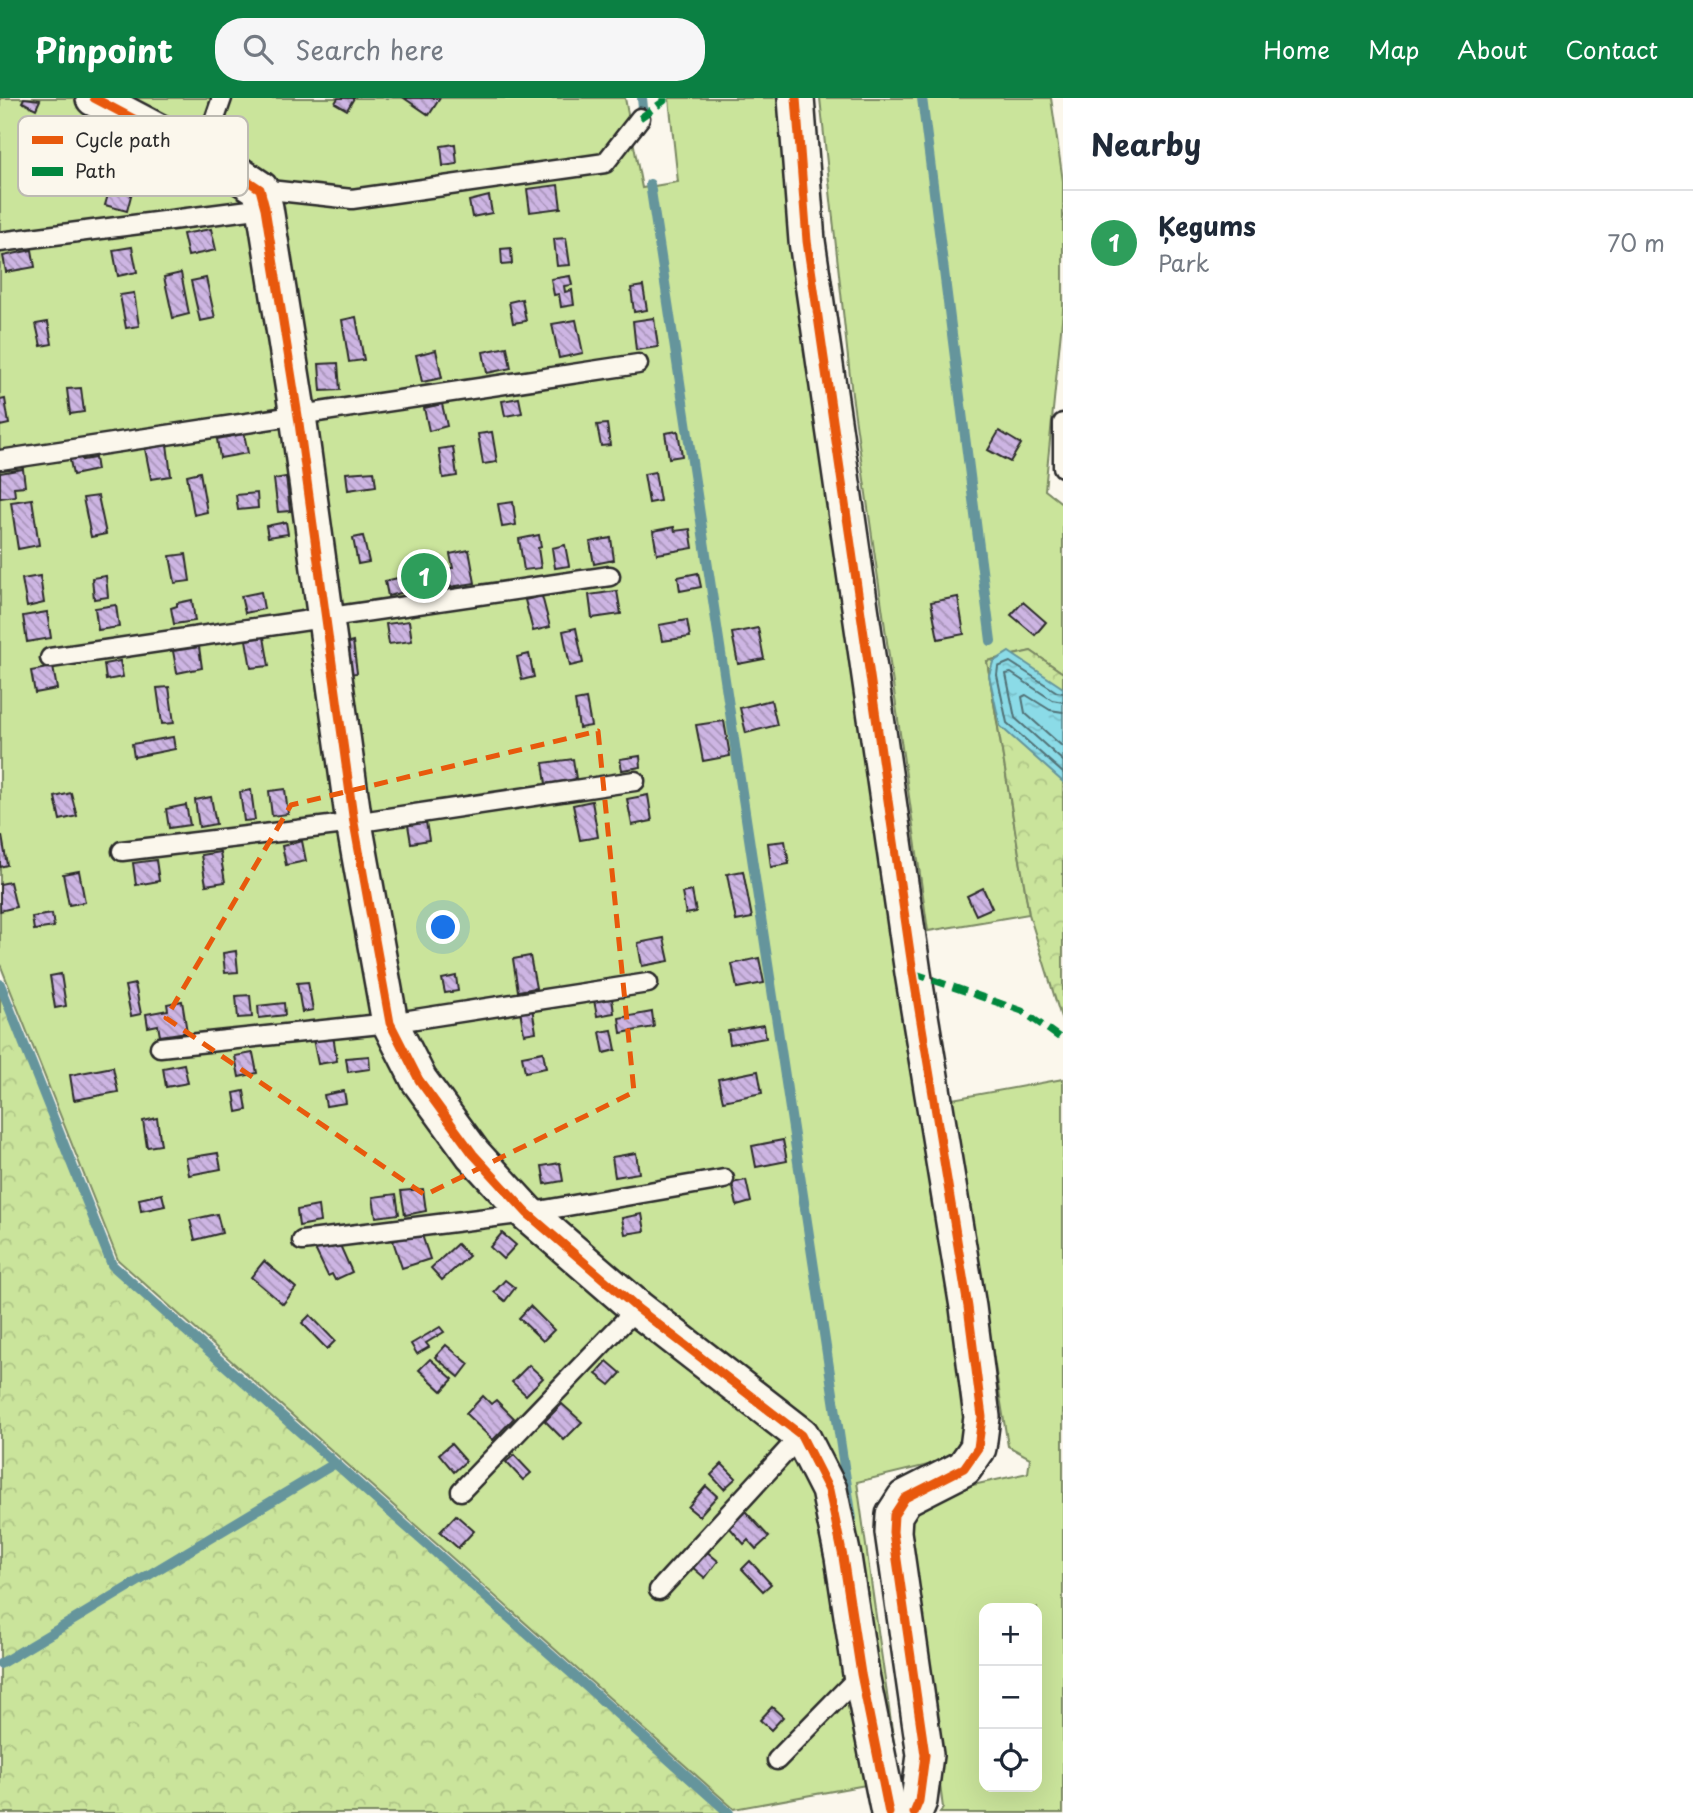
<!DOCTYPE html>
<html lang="en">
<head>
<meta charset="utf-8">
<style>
	body { margin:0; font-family:"Playpen Sans",sans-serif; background:#f6f6f7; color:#1f2937 }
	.controls { position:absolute; right:21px; bottom:21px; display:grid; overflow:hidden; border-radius:14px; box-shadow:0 7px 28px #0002 }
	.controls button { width:63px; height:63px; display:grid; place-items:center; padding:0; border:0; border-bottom:2px solid #e0e1e3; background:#fff; color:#1f2937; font:35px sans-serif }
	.you { position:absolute; left:444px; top:830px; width:24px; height:24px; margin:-18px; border:5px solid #fff; border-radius:50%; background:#1a73e8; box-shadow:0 0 0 10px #1a73e833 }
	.badge { display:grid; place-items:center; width:46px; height:46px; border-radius:50%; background:#0b8043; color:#fff; font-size:23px; font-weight:700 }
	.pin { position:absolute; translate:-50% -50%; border:4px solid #fff; box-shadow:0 2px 7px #0006 }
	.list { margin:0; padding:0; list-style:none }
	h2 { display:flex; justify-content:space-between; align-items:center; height:91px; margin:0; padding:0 28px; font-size:30px }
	h2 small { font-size:23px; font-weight:400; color:#747a83 }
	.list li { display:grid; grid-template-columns:46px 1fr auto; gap:21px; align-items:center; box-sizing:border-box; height:105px; padding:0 28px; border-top:2px solid #e0e1e3 }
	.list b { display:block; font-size:26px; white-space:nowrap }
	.list p { margin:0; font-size:23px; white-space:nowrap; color:#747a83 }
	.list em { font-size:23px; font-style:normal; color:#747a83 }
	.icon { flex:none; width:38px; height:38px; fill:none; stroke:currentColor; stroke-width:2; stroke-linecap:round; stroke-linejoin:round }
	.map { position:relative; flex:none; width:1063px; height:1715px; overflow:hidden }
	header { display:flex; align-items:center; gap:42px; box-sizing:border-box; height:98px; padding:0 35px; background:#0b8043; color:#fff }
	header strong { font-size:33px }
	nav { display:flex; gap:38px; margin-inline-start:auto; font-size:24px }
	.search { width:490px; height:63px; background:#f6f6f7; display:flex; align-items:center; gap:18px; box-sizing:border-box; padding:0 24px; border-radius:28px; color:#747a83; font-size:26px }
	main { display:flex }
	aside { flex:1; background:#fff }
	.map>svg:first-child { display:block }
</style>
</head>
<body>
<header>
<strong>Pinpoint</strong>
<div class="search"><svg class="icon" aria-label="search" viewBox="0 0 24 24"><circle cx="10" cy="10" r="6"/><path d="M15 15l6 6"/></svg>Search here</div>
<nav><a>Home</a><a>Map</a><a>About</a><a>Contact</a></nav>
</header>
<main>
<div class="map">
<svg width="1063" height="1715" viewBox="0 0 1063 1715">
	<defs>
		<pattern id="forest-crowns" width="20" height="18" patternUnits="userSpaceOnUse" patternTransform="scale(1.75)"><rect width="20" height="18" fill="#cae49b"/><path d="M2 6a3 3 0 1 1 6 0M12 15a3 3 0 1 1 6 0" fill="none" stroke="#aec486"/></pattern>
		<pattern id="water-ripples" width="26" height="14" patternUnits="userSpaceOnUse" patternTransform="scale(1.75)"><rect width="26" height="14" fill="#8bdbe7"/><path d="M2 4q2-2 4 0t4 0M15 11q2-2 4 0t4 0" fill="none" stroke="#78bcc6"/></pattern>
		<pattern id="building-back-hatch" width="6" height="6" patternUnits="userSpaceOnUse" patternTransform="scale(1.75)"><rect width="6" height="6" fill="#cdb5e3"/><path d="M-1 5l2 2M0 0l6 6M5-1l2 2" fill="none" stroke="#a793b8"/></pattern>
	</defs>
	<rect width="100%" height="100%" fill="#fbf7ec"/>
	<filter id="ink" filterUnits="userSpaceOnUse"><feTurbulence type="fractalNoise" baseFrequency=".0143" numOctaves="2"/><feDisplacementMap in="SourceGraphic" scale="14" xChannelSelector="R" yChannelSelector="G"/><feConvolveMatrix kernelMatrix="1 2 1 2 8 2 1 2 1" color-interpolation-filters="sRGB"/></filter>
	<g filter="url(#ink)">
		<g fill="#cae49b" stroke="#7a8863" stroke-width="2" fill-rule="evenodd">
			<polygon points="0,0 625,0 642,90 678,84 669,0 777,0 973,1319 949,1362 857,1384 899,1681 734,1711 118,1162 0,866"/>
			<polygon points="820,0 1051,0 1063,83 1063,212 1045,392 1063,406 1063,575 1031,553 987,563 1029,816 928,833 852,297"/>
			<path d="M1063,981V1715H940L943,1710L906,1420L936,1395L1028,1375L1030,1360L1008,1348L952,1001ZM984,1510H1037V1689H984Z"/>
		</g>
		<g fill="url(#forest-crowns)" stroke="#7a8863" stroke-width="2">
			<polygon points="1031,553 1063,575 1063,926 1029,816 987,563"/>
			<polygon points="0,886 112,1167 729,1715 0,1715"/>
		</g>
		<polygon fill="url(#water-ripples)" stroke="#65959c" stroke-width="2" points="1009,554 1063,590 1063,684 1000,628 989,577 993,564"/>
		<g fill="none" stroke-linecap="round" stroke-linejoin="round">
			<g stroke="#517176" stroke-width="2">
				<polyline points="1063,595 1057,594 1010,564 998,569 997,577 1007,625 1063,675"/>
				<polyline points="1063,604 1052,602 1011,575 1006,576 1015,620 1063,663"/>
				<polyline points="1063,614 1050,612 1026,597 1022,599 1025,615 1063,649"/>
			</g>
			<g stroke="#65959c" stroke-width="10">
				<polyline points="642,0 643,10"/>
				<polyline points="922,0 991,543"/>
				<polyline points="650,86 852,1421"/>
				<polyline points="0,886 112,1167 729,1715"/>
				<polyline points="0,1566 334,1366"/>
			</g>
		</g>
		<g fill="url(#building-back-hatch)" stroke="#2b2b2b" stroke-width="2">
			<polygon points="24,0 40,2 36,11 22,4"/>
			<polygon points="338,0 354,0 347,12 335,5"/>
			<polygon points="404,0 440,0 429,17"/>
			<polygon points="455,46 457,66 443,68 441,48"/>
			<polygon points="113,80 134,86 127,113 105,107"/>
			<polygon points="558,87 561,110 530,114 527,91"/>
			<polygon points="489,98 492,115 472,119 469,103"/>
			<polygon points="211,131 216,152 188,158 183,136"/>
			<polygon points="566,140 570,167 557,168 554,141"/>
			<polygon points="132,149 137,174 118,178 113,152"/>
			<polygon points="511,150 512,166 502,167 501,151"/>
			<polygon points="32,152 35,169 6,174 3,158"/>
			<polygon points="181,175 189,216 173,220 164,179"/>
			<polygon points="570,178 572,187 564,188 565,194 572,192 574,207 561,209 559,196 554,197 551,181"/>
			<polygon points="206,180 215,220 200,223 191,183"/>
			<polygon points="643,188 647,212 634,214 631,190"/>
			<polygon points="134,195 139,228 126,230 120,197"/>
			<polygon points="522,201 526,223 513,225 509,204"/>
			<polygon points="356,219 364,262 349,264 342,222"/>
			<polygon points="654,220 658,249 636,252 633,223"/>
			<polygon points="576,222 583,255 559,260 552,226"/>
			<polygon points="48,224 52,246 41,248 36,226"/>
			<polygon points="507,249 511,270 487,275 483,254"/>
			<polygon points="436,252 442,280 422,284 416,257"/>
			<polygon points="338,265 340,292 321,293 319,266"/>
			<polygon points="81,290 84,314 70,316 67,291"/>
			<polygon points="519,300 522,315 505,318 502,303"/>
			<polygon points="5,301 9,326 0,328 0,302"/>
			<polygon points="442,306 447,328 429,333 424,310"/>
			<polygon points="607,326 610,347 601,348 597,327"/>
			<polygon points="678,333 682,358 669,360 665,335"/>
			<polygon points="999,333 1021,346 1010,364 988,352"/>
			<polygon points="492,334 497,364 483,366 478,336"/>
			<polygon points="244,336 248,355 220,360 217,341"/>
			<polygon points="167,346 171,378 151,381 145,351"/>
			<polygon points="453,349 457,378 443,380 439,351"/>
			<polygon points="81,356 82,362 95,360 97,372 73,377 69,358"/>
			<polygon points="23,371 25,388 14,389 15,398 0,400 0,375"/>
			<polygon points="374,373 376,388 348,392 346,375"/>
			<polygon points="200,374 207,414 194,417 187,377"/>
			<polygon points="655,374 660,403 649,405 644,376"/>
			<polygon points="286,379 290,413 278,414 274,381"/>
			<polygon points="257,395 258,410 238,412 236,397"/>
			<polygon points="98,398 106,436 91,439 83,400"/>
			<polygon points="32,401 39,447 18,451 11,404"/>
			<polygon points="513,404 516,427 502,429 498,406"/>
			<polygon points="286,424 288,436 268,439 266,428"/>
			<polygon points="674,429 675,433 690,431 693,450 657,456 653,433"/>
			<polygon points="539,437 541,449 538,450 541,470 524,472 519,441"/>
			<polygon points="363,438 369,464 358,466 353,440"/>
			<polygon points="611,440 614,462 594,466 590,444"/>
			<polygon points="565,447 569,468 555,470 552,450"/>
			<polygon points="469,452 475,485 450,489 446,470 453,470 450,456"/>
			<polygon points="186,456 190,483 175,485 170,458"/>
			<polygon points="698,475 701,489 680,493 678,479"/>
			<polygon points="40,478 44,505 27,509 22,481"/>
			<polygon points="106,478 108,499 94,501 92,480"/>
			<polygon points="402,479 405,494 388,498 385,483"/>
			<polygon points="617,493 621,516 592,520 589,497"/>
			<polygon points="261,494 264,511 245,515 241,498"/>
			<polygon points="542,498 550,529 533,533 525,502"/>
			<polygon points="958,499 964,536 938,541 931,504"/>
			<polygon points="192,502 195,523 174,526 171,510 177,508 177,505"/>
			<polygon points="1023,504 1046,524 1035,537 1011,517"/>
			<polygon points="116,507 119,529 98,532 95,510"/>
			<polygon points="47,514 51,540 27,544 23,518"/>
			<polygon points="687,522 690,539 662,543 659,527"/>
			<polygon points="409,523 412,543 389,546 386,526"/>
			<polygon points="576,530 583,565 570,568 563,533"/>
			<polygon points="758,530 764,561 738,566 732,535"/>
			<polygon points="264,539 269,568 251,570 246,542"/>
			<polygon points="353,544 357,575 349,576 345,546"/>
			<polygon points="199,549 202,570 177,575 173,553"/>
			<polygon points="529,556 534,579 522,582 517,559"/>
			<polygon points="120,563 123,579 106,582 104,566"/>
			<polygon points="53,569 57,591 35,595 31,573"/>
			<polygon points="169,589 174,625 162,626 157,590"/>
			<polygon points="586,601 591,628 579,630 575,603"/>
			<polygon points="771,602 777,627 746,635 740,610"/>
			<polygon points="724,623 730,658 703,663 696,627"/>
			<polygon points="173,639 175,651 134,659 132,646"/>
			<polygon points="640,658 641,669 622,672 620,661"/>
			<polygon points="573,661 576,681 546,686 543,665"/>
			<polygon points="285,691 288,716 272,718 269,693"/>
			<polygon points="251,692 255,722 244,723 240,694"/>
			<polygon points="71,695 77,718 60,722 55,699"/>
			<polygon points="648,697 652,723 632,727 627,701"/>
			<polygon points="211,699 216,726 199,729 195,702"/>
			<polygon points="592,703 598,739 580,742 573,707"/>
			<polygon points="186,707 190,727 169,730 166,711"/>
			<polygon points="426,724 429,742 411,745 408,727"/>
			<polygon points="0,738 2,738 7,767 0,769"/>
			<polygon points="302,743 306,763 286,767 282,748"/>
			<polygon points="785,743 789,766 771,769 768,745"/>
			<polygon points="220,754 225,784 206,787 201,757"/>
			<polygon points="156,762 159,783 136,787 133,765"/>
			<polygon points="79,773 85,804 69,807 63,776"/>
			<polygon points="743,773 752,820 736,823 727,776"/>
			<polygon points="10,784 16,809 0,813 0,786"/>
			<polygon points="983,790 992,810 976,817 967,798"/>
			<polygon points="692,793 696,814 686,816 682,795"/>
			<polygon points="52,816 54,829 34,832 32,819"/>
			<polygon points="664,840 669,863 642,868 638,845"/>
			<polygon points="236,853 238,874 225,875 223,855"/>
			<polygon points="530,858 536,890 518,893 513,861"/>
			<polygon points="759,860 764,885 737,890 732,866"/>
			<polygon points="61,876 66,908 55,910 50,878"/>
			<polygon points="456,878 458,893 445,895 442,881"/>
			<polygon points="308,884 313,912 302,914 297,885"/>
			<polygon points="135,886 141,916 131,918 125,888"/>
			<polygon points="250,897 252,919 238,920 236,898"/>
			<polygon points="612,900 614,915 597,918 594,902"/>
			<polygon points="182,903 187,934 160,938 158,927 148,929 146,916 168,912 167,906"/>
			<polygon points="284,905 285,917 259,920 258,908"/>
			<polygon points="532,910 536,934 524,936 520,912"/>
			<polygon points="652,914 654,929 621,935 619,920"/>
			<polygon points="764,927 766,940 730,946 728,933"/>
			<polygon points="612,932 616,952 604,955 600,934"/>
			<polygon points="333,937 337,963 318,966 313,941"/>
			<polygon points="543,954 546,970 525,974 522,958"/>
			<polygon points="253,955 257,975 239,979 235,958"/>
			<polygon points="369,958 370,971 348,974 346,960"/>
			<polygon points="184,966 188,985 166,989 163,970"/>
			<polygon points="113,969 118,994 74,1002 70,977"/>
			<polygon points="758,973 762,995 723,1003 718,981"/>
			<polygon points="244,993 247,1012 237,1014 234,995"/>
			<polygon points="344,993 346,1005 326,1008 324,997"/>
			<polygon points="157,1020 161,1047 147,1049 143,1023"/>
			<polygon points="783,1042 787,1063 756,1069 752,1048"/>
			<polygon points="218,1055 221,1071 189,1077 186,1060"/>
			<polygon points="636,1055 639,1075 615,1079 612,1059"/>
			<polygon points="560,1065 563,1083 545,1086 542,1068"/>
			<polygon points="746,1082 751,1104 737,1108 732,1085"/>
			<polygon points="423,1091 426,1113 405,1117 401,1093"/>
			<polygon points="162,1096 165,1108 141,1113 139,1101"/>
			<polygon points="396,1096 399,1116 376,1119 373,1099"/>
			<polygon points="318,1108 320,1124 299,1128 297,1112"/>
			<polygon points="217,1116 222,1135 195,1142 190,1122"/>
			<polygon points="642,1116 645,1133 625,1136 622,1120"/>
			<polygon points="421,1134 430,1161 402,1170 393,1143"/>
			<polygon points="502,1135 516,1147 503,1161 490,1149"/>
			<polygon points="339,1145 352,1174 335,1182 332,1176 328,1178 315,1151"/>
			<polygon points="457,1146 469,1158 442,1182 431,1170"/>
			<polygon points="264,1163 296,1190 283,1206 251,1179"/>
			<polygon points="505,1182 515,1190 505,1203 494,1194"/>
			<polygon points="530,1208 554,1232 543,1243 519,1220"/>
			<polygon points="310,1217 335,1243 327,1251 302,1225"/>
			<polygon points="440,1229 444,1234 426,1245 429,1249 417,1256 411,1246"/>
			<polygon points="446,1247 469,1266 459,1279 435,1259"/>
			<polygon points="430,1261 453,1281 442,1293 419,1272"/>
			<polygon points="607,1263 621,1275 610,1287 596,1276"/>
			<polygon points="529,1267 543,1280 526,1297 512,1284"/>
			<polygon points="483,1298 491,1306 496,1302 514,1320 493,1342 466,1316"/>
			<polygon points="562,1306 582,1324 564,1342 545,1323"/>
			<polygon points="451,1346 466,1363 454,1374 439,1356"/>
			<polygon points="514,1357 531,1375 523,1382 506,1364"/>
			<polygon points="722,1366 736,1380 724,1391 711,1377"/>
			<polygon points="706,1388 717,1398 699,1418 688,1409"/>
			<polygon points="745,1413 769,1439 756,1451 748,1442 744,1446 729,1429"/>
			<polygon points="456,1417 474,1433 458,1450 440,1434"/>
			<polygon points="706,1453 718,1463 705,1480 692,1469"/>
			<polygon points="750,1463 771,1486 763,1493 742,1471"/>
			<polygon points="772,1609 783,1619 771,1632 760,1622"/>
		</g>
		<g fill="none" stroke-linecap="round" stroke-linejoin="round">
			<defs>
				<g id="lane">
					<polyline points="202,58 222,0"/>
					<polyline points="260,91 352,101 605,65 640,20"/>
					<polyline points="0,144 265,110"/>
					<polyline points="1063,325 1063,369"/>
					<polyline points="0,362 638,266"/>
					<polyline points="50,560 610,478"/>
					<polyline points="122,753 354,725 635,683"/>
					<polyline points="160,949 390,925 648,885"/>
					<polyline points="302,1143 527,1115 724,1081"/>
					<polyline points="461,1393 637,1210"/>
					<polyline points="659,1492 801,1337"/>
					<polyline points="777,1662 861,1576"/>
				</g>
				<g id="street">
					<polyline points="94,0 236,75 260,91 265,110 298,318 354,725 390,925 419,982 473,1056 527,1115 637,1210 801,1337 829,1392 843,1459 861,1576 889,1715"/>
					<polyline points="796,0 807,143 913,875 968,1209 982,1319 978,1350 964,1370 905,1400 894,1417 893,1434 925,1657 919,1703 914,1715"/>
				</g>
			</defs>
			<use href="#lane" stroke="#2b2b2b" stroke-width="23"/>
			<use href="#street" stroke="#2b2b2b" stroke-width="40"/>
			<use href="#lane" stroke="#fbf7ec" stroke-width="18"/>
			<use href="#street" stroke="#fbf7ec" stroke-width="35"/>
			<g stroke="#00873e" stroke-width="7" stroke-dasharray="14 7" stroke-linecap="butt">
				<polyline points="640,20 664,3 664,0"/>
				<polyline points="913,875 1022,913 1063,942"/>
			</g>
			<defs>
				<g id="cycleway">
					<polyline points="94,0 236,75 260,91 265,110 298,318 354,725 390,925 419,982 473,1056 527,1115 637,1210 801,1337 829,1392 843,1459 861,1576 889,1715"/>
					<polyline points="796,0 807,143 913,875 968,1209 982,1319 978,1350 964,1370 905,1400 894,1417 893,1434 925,1657 919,1703 914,1715"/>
				</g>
			</defs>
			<use href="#cycleway" stroke="#fbf7ec" stroke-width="13"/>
			<use href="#cycleway" stroke="#e8590c" stroke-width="9"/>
		</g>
	</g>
	<path fill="none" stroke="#e8590c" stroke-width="5" stroke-dasharray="14 9" stroke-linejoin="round" d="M598,633L634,994L425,1097L166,920L291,707Z"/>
	<rect x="18" y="18" width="230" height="80" rx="10" fill="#fbf7ec" stroke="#bdbab2" stroke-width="2"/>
	<rect x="32" y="38" width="31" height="8" fill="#e8590c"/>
	<rect x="32" y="69" width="31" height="9" fill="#00873e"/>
	<g font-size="19" fill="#2b2b2b">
		<text x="75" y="49">Cycle path</text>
		<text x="75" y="80">Path</text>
	</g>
</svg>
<div class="controls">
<button>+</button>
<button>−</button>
<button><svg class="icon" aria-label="locate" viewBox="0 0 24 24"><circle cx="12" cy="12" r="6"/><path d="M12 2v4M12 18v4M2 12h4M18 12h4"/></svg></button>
</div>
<div class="you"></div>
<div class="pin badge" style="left:424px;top:478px;background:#2e9e5b">1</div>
</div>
<aside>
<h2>Nearby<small></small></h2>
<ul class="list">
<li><span class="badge" style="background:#2e9e5b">1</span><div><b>Ķegums</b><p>Park</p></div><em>70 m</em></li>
</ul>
</aside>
</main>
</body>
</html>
